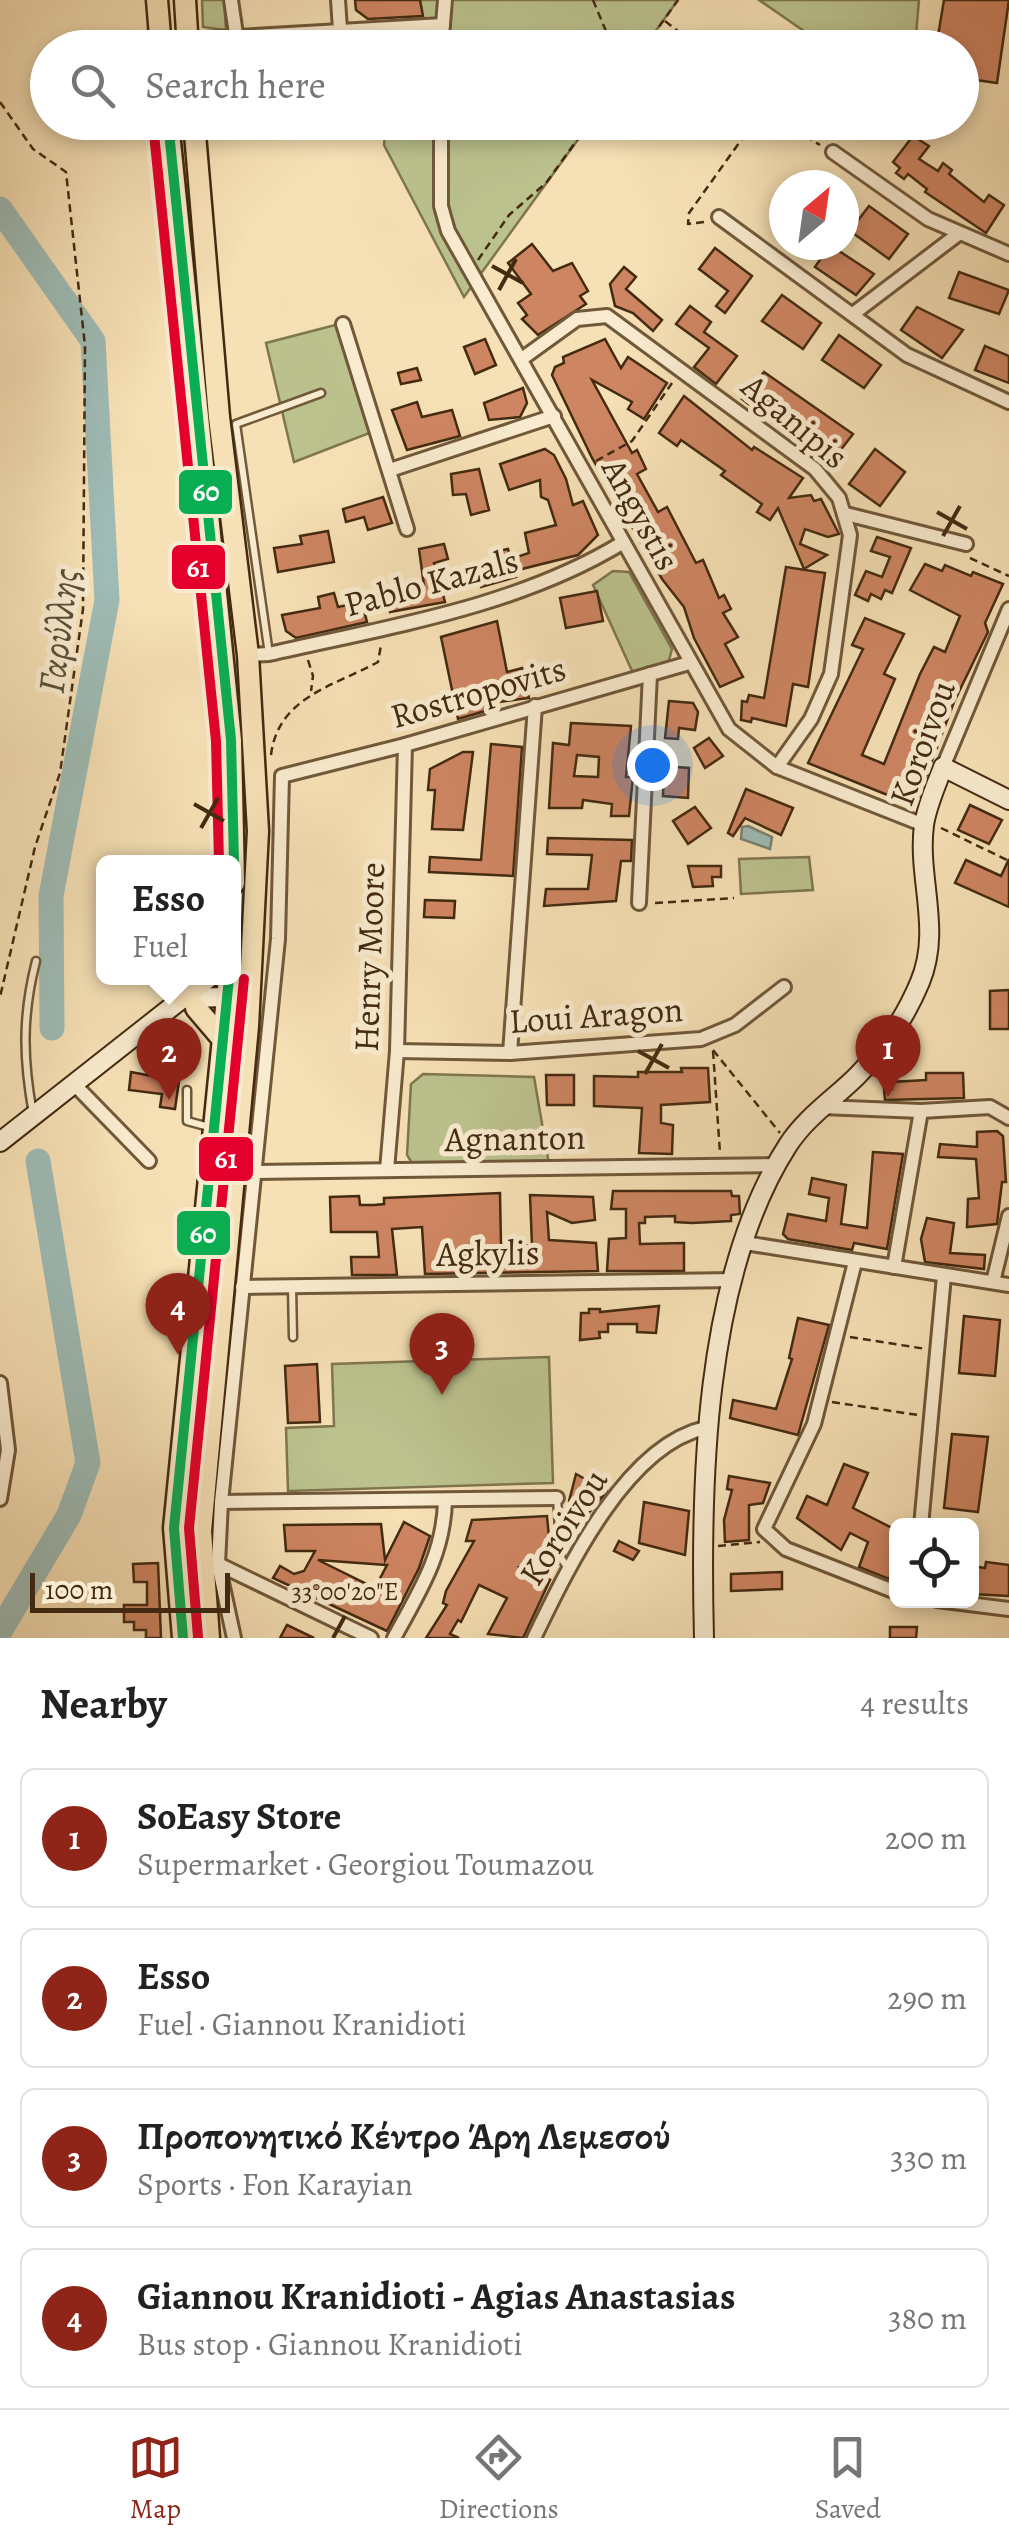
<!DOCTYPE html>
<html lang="en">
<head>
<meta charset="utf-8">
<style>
	body { margin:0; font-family:Alegreya,serif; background:#f6f6f6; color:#222 }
	.controls { position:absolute; right:30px; bottom:30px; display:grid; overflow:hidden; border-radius:15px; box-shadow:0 5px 15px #0003 }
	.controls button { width:90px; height:90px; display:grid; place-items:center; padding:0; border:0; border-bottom:2px solid #e0e0e0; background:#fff; color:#222; font:50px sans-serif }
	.compass { position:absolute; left:769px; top:170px; width:90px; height:90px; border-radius:50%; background:#fff; box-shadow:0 5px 15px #0003; rotate:29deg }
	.scale { position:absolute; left:30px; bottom:25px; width:200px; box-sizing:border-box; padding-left:10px; border:5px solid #432a10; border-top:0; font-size:28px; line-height:35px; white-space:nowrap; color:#432a10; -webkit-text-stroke:8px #f9ebcf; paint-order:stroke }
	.you { position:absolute; left:652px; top:765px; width:35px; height:35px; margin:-25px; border:8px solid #fff; border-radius:50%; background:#1a73e8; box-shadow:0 0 0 15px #1a73e833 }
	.badge { display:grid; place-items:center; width:65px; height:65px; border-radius:50%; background:#8f2418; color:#fff; font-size:32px; font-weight:700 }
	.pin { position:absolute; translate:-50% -82px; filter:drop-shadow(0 2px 5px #0008) }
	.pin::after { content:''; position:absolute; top:52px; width:35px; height:30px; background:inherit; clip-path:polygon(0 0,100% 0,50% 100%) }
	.popup { position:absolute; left:96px; top:855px; width:145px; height:130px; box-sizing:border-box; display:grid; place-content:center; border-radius:15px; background:#fff; filter:drop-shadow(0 2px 8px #0005); font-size:32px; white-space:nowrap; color:#767676 }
	.popup b { font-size:38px; color:#222 }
	.popup::after { content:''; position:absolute; left:50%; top:100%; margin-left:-20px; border:20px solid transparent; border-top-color:#fff }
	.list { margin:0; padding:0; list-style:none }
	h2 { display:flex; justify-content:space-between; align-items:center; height:130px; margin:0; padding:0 40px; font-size:42px }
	h2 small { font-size:32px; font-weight:400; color:#767676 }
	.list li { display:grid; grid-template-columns:65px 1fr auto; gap:30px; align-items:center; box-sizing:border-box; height:140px; margin:0 20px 20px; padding:0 20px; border:2px solid #e0e0e0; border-radius:15px }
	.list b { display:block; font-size:38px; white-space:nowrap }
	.list p { margin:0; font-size:32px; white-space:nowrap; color:#767676 }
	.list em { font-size:32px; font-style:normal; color:#767676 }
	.icon { flex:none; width:55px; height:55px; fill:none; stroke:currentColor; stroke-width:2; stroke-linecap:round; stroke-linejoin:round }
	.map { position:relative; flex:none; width:1009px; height:1638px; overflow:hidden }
	.search { position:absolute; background:#fff; box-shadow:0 5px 15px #0003; left:30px; right:30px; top:30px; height:110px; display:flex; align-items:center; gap:25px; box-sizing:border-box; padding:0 35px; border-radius:55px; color:#767676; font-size:38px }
	.sheet { height:770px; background:#fff }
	nav { display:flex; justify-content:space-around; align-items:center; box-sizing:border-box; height:140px; border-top:2px solid #e0e0e0; background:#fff; font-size:28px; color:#767676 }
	nav a { display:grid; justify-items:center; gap:5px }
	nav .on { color:#8f2418 }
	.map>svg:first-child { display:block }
</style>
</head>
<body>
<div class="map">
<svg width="1009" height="1638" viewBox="0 0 1009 1638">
	<rect width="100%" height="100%" fill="#f6e0b5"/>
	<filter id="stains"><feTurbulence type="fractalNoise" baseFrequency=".002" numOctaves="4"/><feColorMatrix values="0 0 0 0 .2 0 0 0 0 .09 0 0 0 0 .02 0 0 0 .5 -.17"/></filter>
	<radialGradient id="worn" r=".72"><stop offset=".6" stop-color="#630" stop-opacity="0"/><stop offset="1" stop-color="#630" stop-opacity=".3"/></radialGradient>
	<g fill="#bbc28e" stroke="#7f764f" stroke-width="2.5">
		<polygon points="202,0 224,0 226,30 203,27"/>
		<polygon points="412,0 678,0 644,47 393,48"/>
		<polygon points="759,0 919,0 915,47 827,47"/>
		<polygon points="386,123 590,123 464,297 384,145"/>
		<polygon points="339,324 372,432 294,462 266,343"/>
		<polygon points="613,571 629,572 672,649 668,664 633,673 593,585"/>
		<polygon points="809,857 813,890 741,894 739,859"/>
		<polygon points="423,1074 534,1077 549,1164 415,1168 407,1155 411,1084"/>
		<polygon points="549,1357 553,1483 288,1491 286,1428 334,1426 332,1364"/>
	</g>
	<polygon fill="#9ebbb5" stroke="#7a8173" stroke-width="2.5" points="748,826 772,837 770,849 741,839 742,827"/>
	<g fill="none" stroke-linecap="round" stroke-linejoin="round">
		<g stroke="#9ebbb5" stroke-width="25">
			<polyline points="0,209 93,341 107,600 51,896 52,1028"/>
			<polyline points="0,1631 69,1515 88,1463 38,1161"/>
		</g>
	</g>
	<g fill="#ce8562" stroke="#432a10" stroke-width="2.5" fill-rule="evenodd">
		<polygon points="355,0 420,0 423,16 368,19 356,10"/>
		<polygon points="944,0 1009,0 997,83 962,78 962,48 936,48"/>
		<polygon points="913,136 929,146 919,159 938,171 943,163 952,170 949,174 984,202 989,195 1004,205 986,233 925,192 927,189 908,174 904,179 896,173 900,168 893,162"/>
		<polygon points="869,206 908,234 889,259 850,231"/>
		<polygon points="532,244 553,271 572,263 588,291 580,296 586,304 538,335 522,319 527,315 518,303 531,294 508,263"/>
		<polygon points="830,245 874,274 856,295 815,267"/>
		<polygon points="715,248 752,276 725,313 716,306 728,291 699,269"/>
		<polygon points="624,267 636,277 626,289 662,320 653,331 633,313 615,306 610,284"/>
		<polygon points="959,272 1009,290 999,314 949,298"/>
		<polygon points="782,295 821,323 803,349 762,321"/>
		<polygon points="690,306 711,322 704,332 737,356 716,384 694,367 709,348 676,324"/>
		<polygon points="917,307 963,330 942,358 901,330"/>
		<polygon points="839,335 881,365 864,388 822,360"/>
		<polygon points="485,339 496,365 475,374 464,347"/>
		<polygon points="605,339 621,368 628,357 667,383 644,419 628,409 632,402 592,380 632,453 637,450 646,469 637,474 658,512 667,507 696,563 703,560 719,598 724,595 731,609 723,613 738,637 725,644 743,677 720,687 694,638 684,607 662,579 592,458 552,375 555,367 564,363 563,357"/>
		<polygon points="985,346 1009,356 1009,383 975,370"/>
		<polygon points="417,368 421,380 401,384 398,373"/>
		<polygon points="764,372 853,434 829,465 742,399"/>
		<polygon points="523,388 527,403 520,417 489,420 484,403"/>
		<polygon points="684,396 752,450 754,447 803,478 789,498 811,495 814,501 821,499 839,534 828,537 805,529 800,544 827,555 804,569 778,508 770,520 757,512 762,504 721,475 725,471 681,440 677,446 659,433"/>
		<polygon points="417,402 422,417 452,410 460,436 407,450 392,410"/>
		<polygon points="545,449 554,455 566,479 573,505 583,501 598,535 578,555 514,571 516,577 481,587 476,566 496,561 493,552 508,549 511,559 529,553 525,533 556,525 548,500 541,497 540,480 509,490 500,464"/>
		<polygon points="875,449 905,472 880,506 849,484"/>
		<polygon points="479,469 489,510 471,515 466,494 453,495 451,474"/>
		<polygon points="383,497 392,523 368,530 364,517 346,522 343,509"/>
		<polygon points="328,531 334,562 278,572 274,548 302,544 300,536"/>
		<polygon points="877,537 911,548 892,593 885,590 881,599 871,594 868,601 855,595 866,571 882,577 890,557 871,551"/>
		<polygon points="444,544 448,559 434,563 445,602 390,612 386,593 424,586 419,549"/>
		<polygon points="925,564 942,571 945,565 971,576 973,572 1003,584 985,623 988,632 954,702 915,806 808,763 863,649 852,645 865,618 904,634 884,674 895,679 862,755 884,764 920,674 934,647 945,652 960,616 910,590"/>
		<polygon points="786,567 825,573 808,687 793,684 786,726 752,718 751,722 741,720 742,701 747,702 749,695 764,698"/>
		<polygon points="597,591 603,621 566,628 560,598"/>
		<polygon points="334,593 338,607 362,602 367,622 296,638 286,631 282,615 320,608 318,597"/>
		<polygon points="497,621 507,672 522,668 529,698 484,704 485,711 458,719 441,637"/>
		<polygon points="669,701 693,703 698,712 695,730 679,728 678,739 665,738"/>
		<path d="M571,723L631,726L626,777H633L629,816H611L612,804L583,800L582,808H549L553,743L569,745ZM577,755L599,757L598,777L574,776Z"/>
		<polygon points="709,738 723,756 705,768 694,748"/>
		<polygon points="491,744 522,747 513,876 429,872 430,857 481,860"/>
		<polygon points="463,752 473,752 463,830 432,829 435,790 428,790 430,769"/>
		<polygon points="664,766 689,768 688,798 663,796"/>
		<polygon points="746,789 793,808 781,835 745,818 733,836 728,833"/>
		<polygon points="970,805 1002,820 989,844 958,830"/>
		<polygon points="695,807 711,828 688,844 673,821"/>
		<polygon points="548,838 632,840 631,861 621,861 616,901 544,906 546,889 588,889 592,855 547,854"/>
		<polygon points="1009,859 1009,907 955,883 966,860 1001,876"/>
		<polygon points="688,866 721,866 721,877 712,877 713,886 693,887"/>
		<polygon points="425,900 455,901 454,918 424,917"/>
		<polygon points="1009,990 1009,1029 990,1029 990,991"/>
		<polygon points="681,1068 708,1068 710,1102 661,1105 661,1123 673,1125 672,1154 639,1153 642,1108 594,1106 594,1076 638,1077 638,1072 682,1072"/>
		<polygon points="131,1072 179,1081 175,1109 160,1107 162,1094 129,1090"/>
		<polygon points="926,1073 963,1073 964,1098 885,1100 884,1089 892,1089 891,1082 926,1080"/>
		<polygon points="546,1075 574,1075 574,1105 547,1105"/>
		<polygon points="997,1131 1003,1136 1006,1182 1002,1182 997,1224 967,1227 968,1199 979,1198 976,1159 938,1157 940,1144 977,1147 977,1132"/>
		<polygon points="873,1152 903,1154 887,1249 854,1243 852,1250 788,1239 783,1234 788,1214 826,1221 829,1198 809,1194 812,1178 846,1185 841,1224 867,1228"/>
		<polygon points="613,1191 731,1191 732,1196 739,1196 740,1214 731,1215 731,1221 692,1223 675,1222 675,1216 645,1217 645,1223 639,1223 640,1244 684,1243 684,1271 607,1271 609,1239 626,1238 626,1209 611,1209"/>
		<polygon points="500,1193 501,1246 532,1245 530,1195 593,1197 595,1220 572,1223 547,1212 549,1240 596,1243 598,1271 425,1274 422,1227 392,1229 397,1275 352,1275 351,1257 379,1257 377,1232 331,1232 330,1197 359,1196 360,1205 374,1205 384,1204 384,1198"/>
		<polygon points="927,1218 954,1223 950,1253 985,1255 984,1269 925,1262 921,1239"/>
		<polygon points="659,1306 656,1333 637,1332 637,1324 608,1324 608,1332 599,1332 600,1338 580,1340 581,1313 589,1313 589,1309 600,1309 600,1312"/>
		<polygon points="964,1316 1000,1320 995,1376 959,1373"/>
		<polygon points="798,1318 829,1325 798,1435 730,1418 733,1400 776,1409 792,1359 789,1358"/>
		<polygon points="317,1364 320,1422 288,1423 285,1366"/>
		<polygon points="952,1434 988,1437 978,1512 944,1508"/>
		<polygon points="844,1464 868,1473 853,1508 896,1530 896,1570 893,1569 889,1579 859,1567 868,1542 850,1533 841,1550 797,1518 807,1496 827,1505"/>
		<polygon points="576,1474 607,1491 587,1515 569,1501"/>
		<polygon points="729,1476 770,1483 763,1503 749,1505 749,1540 725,1542 724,1520 732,1490 727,1489"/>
		<polygon points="644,1502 689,1511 685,1555 639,1543"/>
		<polygon points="547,1516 551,1559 520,1567 550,1580 523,1638 488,1634 507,1598 479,1585 461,1622 458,1620 450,1634 459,1638 426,1638 447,1605 443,1603 446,1591 474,1541 466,1541 472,1520"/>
		<path d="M404,1522L430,1536L419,1568L387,1631L273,1578L280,1566L294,1574L304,1571L315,1551H286L284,1525L381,1524L385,1560ZM318,1560L386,1565H387L375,1588Z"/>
		<polygon points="619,1541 639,1551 633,1560 614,1551"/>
		<polygon points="986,1562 1009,1565 1009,1596 972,1594 972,1566 985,1568"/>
		<polygon points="158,1563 161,1638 146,1638 146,1630 134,1630 134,1622 124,1622 124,1605 147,1605 147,1582 134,1582 133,1564"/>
		<polygon points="782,1572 782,1589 731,1591 731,1574"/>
		<polygon points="287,1625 314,1638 280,1638"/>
		<polygon points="890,1627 917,1627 916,1638 890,1638"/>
	</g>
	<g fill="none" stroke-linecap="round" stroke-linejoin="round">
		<defs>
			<g id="lane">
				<polyline points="269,654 236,424 321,393"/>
				<polyline points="187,1090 187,1121 209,1127"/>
				<path d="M33,1114C23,1059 22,1016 36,961"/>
				<polyline points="292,1287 293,1337"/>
				<polyline points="557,1498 561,1558 567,1567"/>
			</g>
			<g id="street">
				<polyline points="231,0 236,34"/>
				<polyline points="338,0 340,29"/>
				<polyline points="187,40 443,25"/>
				<polyline points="441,48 445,0"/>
				<polyline points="441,122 441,206 448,231 729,729 777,767 924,825"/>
				<polyline points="833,152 928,219 1009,254"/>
				<polyline points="719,217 907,355 1009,402"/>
				<polyline points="853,314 957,235"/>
				<polyline points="343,324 407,529"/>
				<polyline points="523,358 577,319 607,316 815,469 839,498 850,535 831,674 811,719 777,767"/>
				<polyline points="390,470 554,416"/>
				<polyline points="846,514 966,544"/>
				<path d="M248,655L269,654C387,627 517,607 622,543"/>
				<polyline points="943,767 1009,609"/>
				<polyline points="639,903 650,674"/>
				<polyline points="397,1051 510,1053 701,1039 735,1025 784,987"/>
				<polyline points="510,1053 535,706"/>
				<polyline points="73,1083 149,1161"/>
				<polyline points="822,1107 921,1111 990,1107 1009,1118"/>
				<polyline points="387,1170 397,1051 405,745"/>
				<polyline points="255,1172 775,1165"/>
				<polyline points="745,1243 1009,1285"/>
				<polyline points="855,1262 814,1424 764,1529 786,1549 896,1592"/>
				<polyline points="894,1267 921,1111"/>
				<polyline points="993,1282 1009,1216"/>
				<polyline points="242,1287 734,1280"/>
				<polyline points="0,1383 8,1450 0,1499"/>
				<polyline points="221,1502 557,1498"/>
				<polyline points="921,1526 944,1276"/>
				<polyline points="218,1564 371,1638"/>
				<polyline points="937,1600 1009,1609"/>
				<polyline points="234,1638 218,1564 221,1502 278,939 282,776 405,745 689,663"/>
				<path d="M394,1638C419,1592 444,1554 445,1500"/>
				<path d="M534,1638C567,1570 625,1446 705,1428"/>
			</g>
			<g id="secondary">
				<polyline points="0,1142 183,998 227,997 248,1006"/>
				<path d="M704,1638C700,1487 703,1277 788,1145C806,1117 834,1099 857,1076C885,1048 905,1018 920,982C942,929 917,878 924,825C927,805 936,786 943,767L1009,800"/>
			</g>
			<g id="primary">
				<polyline points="157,0 161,48"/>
				<polyline points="185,0 188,48"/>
				<polyline points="168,122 231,740 234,883"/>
				<polyline points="194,122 219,417 248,655 258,831 248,1026 201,1531 209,1638"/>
				<polyline points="183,998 207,978"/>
				<polyline points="196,1008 225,1042"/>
				<polyline points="183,1638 174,1528 229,978"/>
			</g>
		</defs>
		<use href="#lane" stroke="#705839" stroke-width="11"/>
		<use href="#street" stroke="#705839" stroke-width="18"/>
		<use href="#secondary" stroke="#432a10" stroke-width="22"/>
		<use href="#primary" stroke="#432a10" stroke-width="25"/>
		<g stroke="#432a10" stroke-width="2.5" stroke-dasharray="8 5" stroke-linecap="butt">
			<polyline points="593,0 613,48"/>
			<polyline points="665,21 700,48"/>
			<polyline points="644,48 678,0"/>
			<polyline points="0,102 33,149 66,172 85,346 83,609 60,773 35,847 0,997"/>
			<polyline points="783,122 820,145"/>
			<polyline points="704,222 688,224 689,213 754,122"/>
			<polyline points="478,260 509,215 546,183 590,122"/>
			<polyline points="596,461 632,441 672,383"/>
			<polyline points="970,558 1009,576"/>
			<polyline points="308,660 313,676 311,691"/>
			<path d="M271,755C278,697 334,686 378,662L381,645"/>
			<polyline points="941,828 1009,861"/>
			<polyline points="655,903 734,898"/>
			<polyline points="713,1050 780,1133"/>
			<polyline points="713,1051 720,1153"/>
			<polyline points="850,1337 926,1349"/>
			<polyline points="832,1402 918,1415"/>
			<polyline points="718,1546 760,1542"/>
		</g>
		<use href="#lane" stroke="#f9ebcf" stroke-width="6"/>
		<use href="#street" stroke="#f9ebcf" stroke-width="12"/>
		<use href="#secondary" stroke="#f9ebcf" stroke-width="18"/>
		<use href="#primary" stroke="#f6e0b5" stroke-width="20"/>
		<defs>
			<g id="bus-1">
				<polyline points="168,122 231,740 234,862"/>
				<polyline points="183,1638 174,1528 229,978"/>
			</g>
			<g id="bus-2">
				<polyline points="153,124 216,741 219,862"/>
				<polyline points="198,1637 189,1528 244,979"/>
			</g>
		</defs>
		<use href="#bus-1" stroke="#f9ebcf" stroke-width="18"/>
		<use href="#bus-2" stroke="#f9ebcf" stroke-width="18"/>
		<use href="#bus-1" stroke="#0aae52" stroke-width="10"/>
		<use href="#bus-2" stroke="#e4002b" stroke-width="10"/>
	</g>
	<path fill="none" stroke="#432a10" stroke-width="4" d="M492,266L523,283M499,290L516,259M937,512L967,529M943,536L960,506M194,804L224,821M201,828L218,798M638,1051L669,1068M645,1074L662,1044M333,1638L345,1616"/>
	<g text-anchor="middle" stroke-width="10" stroke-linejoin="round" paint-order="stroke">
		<g font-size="35" fill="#432a10" stroke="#f9ebcf">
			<text transform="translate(795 421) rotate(40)" y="12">Aganipis</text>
			<text transform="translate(641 514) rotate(61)" y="12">Angystis</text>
			<text transform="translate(431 582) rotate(-15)" y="12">Pablo Kazals</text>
			<text transform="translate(478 692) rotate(-16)" y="12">Rostropovits</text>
			<text transform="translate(922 743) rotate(-70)" y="12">Koroivou</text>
			<text transform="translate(369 957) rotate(-88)" y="12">Henry Moore</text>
			<text transform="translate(596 1015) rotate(-4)" y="12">Loui Aragon</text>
			<text transform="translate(515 1138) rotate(-1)" y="12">Agnanton</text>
			<text transform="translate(488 1253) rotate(-1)" y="12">Agkylis</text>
			<text transform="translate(563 1527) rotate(-57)" y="12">Koroivou</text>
		</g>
		<g font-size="38" font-style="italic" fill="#5a4e39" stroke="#f9ebcf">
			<text transform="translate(58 631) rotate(-83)" y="13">Γαρύλλης</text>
		</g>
	</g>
	<g font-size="25" text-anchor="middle" fill="#432a10" stroke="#f9ebcf" stroke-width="10" stroke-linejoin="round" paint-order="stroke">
		<text x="345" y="1600">33°00'20"E</text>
	</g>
	<g stroke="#f9ebcf" stroke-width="4">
		<rect x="177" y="468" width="57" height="48" rx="10" fill="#0aae52"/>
		<rect x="170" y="543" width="57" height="48" rx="10" fill="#e4002b"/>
		<rect x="197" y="1135" width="58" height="48" rx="10" fill="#e4002b"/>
		<rect x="175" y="1209" width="57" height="48" rx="10" fill="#0aae52"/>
	</g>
	<g font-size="28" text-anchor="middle" font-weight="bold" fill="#fff">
		<text x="206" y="501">60</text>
		<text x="198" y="577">61</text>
		<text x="226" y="1168">61</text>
		<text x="203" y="1243">60</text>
	</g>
	<rect width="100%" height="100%" filter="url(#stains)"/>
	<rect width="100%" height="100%" fill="url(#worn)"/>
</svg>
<div class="controls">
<button><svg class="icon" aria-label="locate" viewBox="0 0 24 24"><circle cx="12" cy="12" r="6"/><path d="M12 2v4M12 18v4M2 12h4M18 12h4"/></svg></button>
</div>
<svg class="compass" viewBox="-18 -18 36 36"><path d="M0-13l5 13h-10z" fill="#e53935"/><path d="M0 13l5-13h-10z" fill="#767676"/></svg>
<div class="scale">100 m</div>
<div class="you"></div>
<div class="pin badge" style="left:888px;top:1097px">1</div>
<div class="pin badge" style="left:169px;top:1100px">2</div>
<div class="popup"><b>Esso</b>Fuel</div>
<div class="pin badge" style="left:442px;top:1395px">3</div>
<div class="pin badge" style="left:178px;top:1355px">4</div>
<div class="search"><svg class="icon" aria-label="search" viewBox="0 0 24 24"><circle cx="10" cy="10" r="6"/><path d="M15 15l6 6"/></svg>Search here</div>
</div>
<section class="sheet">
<h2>Nearby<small>4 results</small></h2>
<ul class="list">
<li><span class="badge">1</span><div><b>SoEasy Store</b><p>Supermarket · Georgiou Toumazou</p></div><em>200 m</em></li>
<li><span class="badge">2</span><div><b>Esso</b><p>Fuel · Giannou Kranidioti</p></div><em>290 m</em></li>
<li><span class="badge">3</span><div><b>Προπονητικό Κέντρο Άρη Λεμεσού</b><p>Sports · Fon Karayian</p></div><em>330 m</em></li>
<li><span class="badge">4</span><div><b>Giannou Kranidioti - Agias Anastasias</b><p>Bus stop · Giannou Kranidioti</p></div><em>380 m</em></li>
</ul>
</section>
<nav>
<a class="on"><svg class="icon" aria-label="map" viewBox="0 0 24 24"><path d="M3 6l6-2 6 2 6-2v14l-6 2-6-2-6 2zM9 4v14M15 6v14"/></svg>Map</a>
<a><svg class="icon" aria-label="directions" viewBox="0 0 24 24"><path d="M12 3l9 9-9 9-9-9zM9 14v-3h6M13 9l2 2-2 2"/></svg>Directions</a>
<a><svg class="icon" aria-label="saved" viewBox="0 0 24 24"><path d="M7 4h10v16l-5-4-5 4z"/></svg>Saved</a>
</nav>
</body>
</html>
